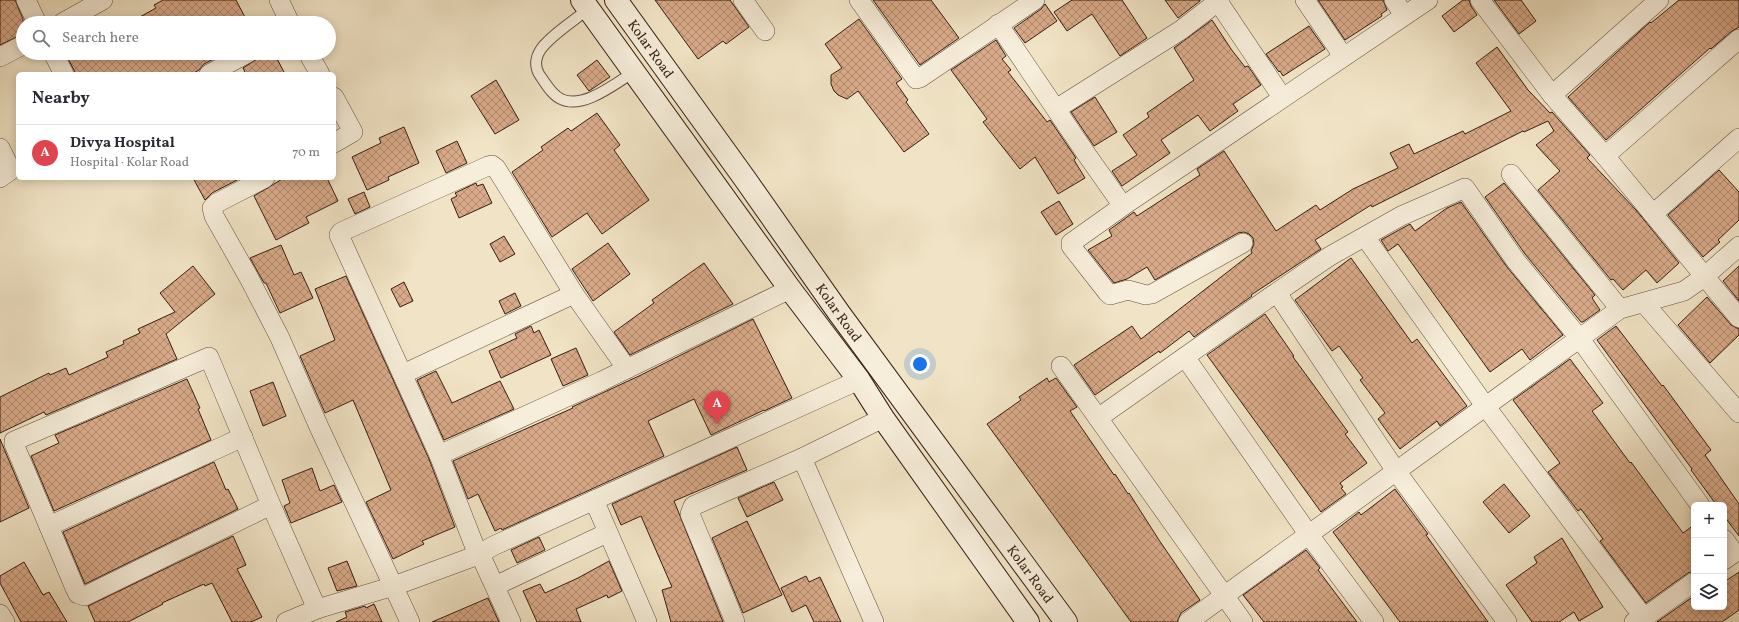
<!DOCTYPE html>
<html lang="en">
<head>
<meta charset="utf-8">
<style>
	body { margin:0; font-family:Vollkorn,serif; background:#f7f7f7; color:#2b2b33 }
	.controls { position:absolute; right:12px; bottom:12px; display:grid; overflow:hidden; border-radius:6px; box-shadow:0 2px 10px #0003 }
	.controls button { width:36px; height:36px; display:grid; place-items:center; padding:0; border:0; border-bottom:1px solid #e1e1e2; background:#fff; color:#2b2b33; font:20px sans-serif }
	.you { position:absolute; left:920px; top:364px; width:14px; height:14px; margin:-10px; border:3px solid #fff; border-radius:50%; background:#1a73e8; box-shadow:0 0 0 6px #1a73e833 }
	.badge { display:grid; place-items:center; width:26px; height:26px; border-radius:50%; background:#8f2418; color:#fff; font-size:13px; font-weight:700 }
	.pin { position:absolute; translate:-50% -33px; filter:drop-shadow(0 1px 2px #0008) }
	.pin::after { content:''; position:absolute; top:21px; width:14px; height:12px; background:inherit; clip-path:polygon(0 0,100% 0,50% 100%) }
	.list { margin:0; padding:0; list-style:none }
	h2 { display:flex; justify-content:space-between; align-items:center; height:52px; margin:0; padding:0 16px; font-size:17px }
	h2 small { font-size:13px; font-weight:400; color:#7c7c81 }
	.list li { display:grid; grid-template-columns:26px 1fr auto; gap:12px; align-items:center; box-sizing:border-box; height:56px; padding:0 16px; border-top:1px solid #e1e1e2 }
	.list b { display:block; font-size:15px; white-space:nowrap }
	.list p { margin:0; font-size:13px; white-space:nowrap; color:#7c7c81 }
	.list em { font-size:13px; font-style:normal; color:#7c7c81 }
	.icon { flex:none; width:22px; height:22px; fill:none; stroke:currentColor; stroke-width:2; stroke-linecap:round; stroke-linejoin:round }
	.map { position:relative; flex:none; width:1739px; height:622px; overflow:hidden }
	.search { position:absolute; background:#fff; box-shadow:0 2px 10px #0003; left:16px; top:16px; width:320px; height:44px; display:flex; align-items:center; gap:10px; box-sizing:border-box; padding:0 14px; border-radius:22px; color:#7c7c81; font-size:15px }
	.panel { position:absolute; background:#fff; box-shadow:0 2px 10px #0003; left:16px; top:72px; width:320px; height:108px; border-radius:6px }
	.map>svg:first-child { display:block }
</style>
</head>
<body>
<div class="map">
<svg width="1739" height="622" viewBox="0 0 1739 622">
	<defs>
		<pattern id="building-cross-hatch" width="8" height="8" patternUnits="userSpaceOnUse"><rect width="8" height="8" fill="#d9aa89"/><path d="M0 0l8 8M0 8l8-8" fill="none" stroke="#b18a6f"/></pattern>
	</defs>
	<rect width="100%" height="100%" fill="#f1e4c6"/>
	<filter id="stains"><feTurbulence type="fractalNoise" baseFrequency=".005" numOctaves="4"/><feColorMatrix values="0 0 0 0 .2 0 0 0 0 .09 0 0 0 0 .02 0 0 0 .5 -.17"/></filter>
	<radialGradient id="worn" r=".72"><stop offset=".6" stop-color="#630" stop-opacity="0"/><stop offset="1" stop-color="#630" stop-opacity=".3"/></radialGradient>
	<g fill="url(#building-cross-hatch)" stroke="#361e12">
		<polygon points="0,0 15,0 23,19 23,34 0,45"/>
		<polygon points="163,0 236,0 248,23 129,23 156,8 154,5"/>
		<polygon points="655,0 730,0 749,27 726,44 723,41 698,59"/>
		<polygon points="873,0 931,0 959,38 920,65"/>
		<polygon points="1072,0 1122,0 1147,38 1120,56 1092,14 1067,31 1054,12"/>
		<polygon points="1165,0 1200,0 1200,1 1178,18"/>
		<polygon points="1318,0 1383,0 1387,10 1381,14 1382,16 1345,40"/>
		<polygon points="1463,0 1469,0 1471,6 1477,15 1454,32 1442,16"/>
		<polygon points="1494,0 1521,0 1536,21 1519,34"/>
		<polygon points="1679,0 1739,0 1739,27 1732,31 1711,49 1710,48 1606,140 1568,97 1650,22 1651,23"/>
		<polygon points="1045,4 1057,21 1025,43 1014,28 1041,9"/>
		<polygon points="859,19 902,79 896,83 908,100 906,102 929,134 904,152 858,91 847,99 838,95 834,91 831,84 831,75 842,68 825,44"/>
		<polygon points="1212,20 1231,49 1245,67 1248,66 1261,85 1233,104 1238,111 1210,131 1198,115 1161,140 1170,153 1122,186 1112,171 1137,155 1123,135 1149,117 1147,113 1194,80 1174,48"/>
		<polygon points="1309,26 1325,49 1283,76 1280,71 1279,72 1266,54"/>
		<polygon points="996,40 1006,56 1002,59 1011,70 1008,72 1047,122 1050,120 1076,158 1074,160 1085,178 1058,194 1035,157 1020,169 983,122 987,119 951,70"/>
		<polygon points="1497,47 1528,90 1550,113 1552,112 1590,155 1587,158 1636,210 1679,263 1657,283 1646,270 1623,290 1613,279 1611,280 1538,190 1560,171 1536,145 1554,131 1548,121 1524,132 1523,131 1372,207 1371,205 1315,240 1321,249 1251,295 1252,296 1194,337 1189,331 1160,353 1159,351 1095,395 1074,365 1132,326 1141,339 1252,253 1251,251 1254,244 1253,238 1249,234 1244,232 1238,233 1155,280 1147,267 1127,279 1114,283 1088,250 1112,236 1109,230 1134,212 1137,216 1200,175 1197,169 1224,151 1276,231 1316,205 1320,210 1353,189 1398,168 1390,153 1409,144 1414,154 1463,131 1465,134 1511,111 1476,63"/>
		<polygon points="65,53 225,53 204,64 199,70 192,74 76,74"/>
		<polygon points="259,53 274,53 285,74 246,74 243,68 257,59"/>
		<polygon points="597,60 610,77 589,91 577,75"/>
		<polygon points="496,80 519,120 495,134 471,96"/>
		<polygon points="1095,97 1117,132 1094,146 1071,112"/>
		<polygon points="597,113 620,145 614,150 649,200 602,234 587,213 552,237 512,172 543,150 541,147 568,128 571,131"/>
		<polygon points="404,127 419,163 388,177 389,180 367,190 352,157 381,143 379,138"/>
		<polygon points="457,141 467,163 446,173 436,151"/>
		<polygon points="1719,170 1739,192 1739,220 1718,240 1720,242 1703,257 1668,215"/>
		<polygon points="193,178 241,178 212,193 205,200"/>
		<polygon points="284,178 327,178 338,201 306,217 309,223 276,240 254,196"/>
		<polygon points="476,183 477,186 483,184 492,203 459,218 451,199 457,196 455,193"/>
		<polygon points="1504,183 1595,295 1592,298 1600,310 1583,322 1581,322 1525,254 1485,197"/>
		<polygon points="364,192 370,207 355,214 348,199"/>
		<polygon points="1059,201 1073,224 1056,235 1041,212"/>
		<polygon points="1461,202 1507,267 1563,335 1530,360 1522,349 1490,372 1398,244 1388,251 1381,240 1410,224 1415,231 1447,208"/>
		<polygon points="504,236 515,254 500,262 490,244"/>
		<polygon points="608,243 630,274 593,301 572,269"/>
		<polygon points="281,245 294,275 301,272 313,298 280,313 266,283 264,283 250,258"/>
		<polygon points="1351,258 1412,343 1417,339 1467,406 1440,426 1437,421 1400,449 1378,419 1385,413 1360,380 1363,378 1339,346 1332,351 1295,300"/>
		<polygon points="704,263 733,304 630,355 614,332 654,303 652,300"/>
		<polygon points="193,266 215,294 166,334 177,359 46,415 44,412 0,433 0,397 49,373 50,375 66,368 69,375 108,357 106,352 124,344 123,341 140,333 138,329 175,312 160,293"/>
		<polygon points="1739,266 1739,301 1723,281"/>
		<polygon points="346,276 429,459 455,527 422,541 424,544 393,559 366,502 391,490 353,400 325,413 300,356 335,340 315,289"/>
		<polygon points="404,282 413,301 400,307 391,289"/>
		<polygon points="515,293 521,306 505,314 499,301"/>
		<polygon points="1707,297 1731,325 1739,329 1739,335 1710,363 1678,325"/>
		<polygon points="1265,314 1294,356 1293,357 1348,432 1345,434 1367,463 1340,483 1343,487 1341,488 1346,494 1321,512 1207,355"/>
		<polygon points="753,319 792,398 764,411 764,410 711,435 694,399 648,421 664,456 502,530 501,528 495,531 478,494 468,499 453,461 573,408 572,407 639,376"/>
		<polygon points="531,326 534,333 539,330 551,355 501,378 489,351 517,338 515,334"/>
		<polygon points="1616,326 1662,386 1663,385 1711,450 1705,455 1739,504 1739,536 1724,516 1724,505 1715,505 1714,503 1715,503 1691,470 1692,469 1597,340"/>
		<polygon points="576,348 588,375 563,386 551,359"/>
		<polygon points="1570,359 1603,403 1592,411 1630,463 1631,462 1683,533 1694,525 1694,571 1688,573 1646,603 1600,541 1603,539 1581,509 1578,511 1548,472 1560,463 1513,400"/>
		<polygon points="436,371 452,403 500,381 514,409 444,440 417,380"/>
		<polygon points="1047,378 1049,382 1056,378 1077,407 1070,411 1114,475 1115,474 1128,494 1129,493 1159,540 1200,600 1181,613 1177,622 1131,622 987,424 1021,400 1019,397"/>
		<polygon points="187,379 200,408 198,409 211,440 54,511 31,456 59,443 55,435"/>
		<polygon points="273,382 286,416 263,426 250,391"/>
		<polygon points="0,439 29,508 0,522"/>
		<polygon points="737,447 747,470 674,501 723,622 671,622 662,590 672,587 641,516 621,525 612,504"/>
		<polygon points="214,462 226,490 228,489 238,509 85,584 63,532"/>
		<polygon points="312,468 320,491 334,485 342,502 291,523 284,506 290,503 282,480"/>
		<polygon points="774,482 783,500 747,517 738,498"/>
		<polygon points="1504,484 1530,516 1509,533 1483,502"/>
		<polygon points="1395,489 1428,534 1426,535 1488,622 1400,622 1333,532 1359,512 1361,515"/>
		<polygon points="747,521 782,595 743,613 712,538"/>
		<polygon points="233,536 246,565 237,569 262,617 251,622 232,622 212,583 205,586 204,584 162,603 163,604 128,622 95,622 88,606"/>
		<polygon points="539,537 545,550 517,563 511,550"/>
		<polygon points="1562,538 1603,607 1579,621 1574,612 1559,622 1532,622 1506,585 1537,563 1534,557"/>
		<polygon points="1306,550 1320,568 1318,570 1357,622 1264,622 1243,595"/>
		<polygon points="347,561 357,586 337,591 328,568"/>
		<polygon points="609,561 622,591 608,598 607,595 576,609 581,622 537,622 523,591 540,584 545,593 578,578"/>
		<polygon points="24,562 43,595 49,592 67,622 21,622 0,583 0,576"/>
		<polygon points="1739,572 1739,610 1722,622 1657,622 1694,596 1694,607 1724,607 1724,582"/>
		<polygon points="806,576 809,582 820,577 841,622 814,622 806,605 792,612 781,588"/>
		<polygon points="488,598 499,622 432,622"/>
		<polygon points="374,604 382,622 336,622 347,617 345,612 365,606 366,608"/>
	</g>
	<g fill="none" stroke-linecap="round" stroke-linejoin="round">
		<defs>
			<path id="service" d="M588,9C574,21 552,34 541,49C535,58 534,68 541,77C546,84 552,95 561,99C583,110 616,83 634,72"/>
			<g id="minor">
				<polyline points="26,0 37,23"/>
				<polyline points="279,0 290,23"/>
				<polyline points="743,0 765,31"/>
				<polyline points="859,0 916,79 920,78 1035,0"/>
				<polyline points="1217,0 1282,97"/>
				<polyline points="1305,0 1343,56"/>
				<polyline points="1394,0 1404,15"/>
				<polyline points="1480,0 1552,95 1605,156 1739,318"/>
				<polyline points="62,23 103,0"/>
				<polyline points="998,24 1087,155 1123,206 1428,0"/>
				<polyline points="53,53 64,74"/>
				<polyline points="308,53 320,74"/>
				<polyline points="0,57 23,45"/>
				<polyline points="209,74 248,53"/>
				<polyline points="1552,95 1659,0"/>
				<polyline points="334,97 353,132 334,143"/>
				<polyline points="1056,109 1181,30 1220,0"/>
				<polyline points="0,148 11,170 0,178"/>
				<polyline points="1605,156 1739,39"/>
				<polyline points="1511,174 1620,309"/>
				<polyline points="265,178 217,203 212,208 214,216 249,278 280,338 319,427 410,622"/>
				<polyline points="1123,206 1071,243 1071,246 1107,292 1110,295 1128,290 1146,295 1152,294 1243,243"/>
				<polyline points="1653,214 1739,138"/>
				<polyline points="1365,237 1486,407 1644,618"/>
				<polyline points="1277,293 1396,471 1507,622"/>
				<polyline points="1644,303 1739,413"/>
				<polyline points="1185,357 1309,535 1374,622"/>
				<polyline points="1061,366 1243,622"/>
				<polyline points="403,374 574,294"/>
				<polyline points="1098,418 1270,297 1330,256 1401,216 1465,188 1516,261 1580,339 1700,505"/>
				<polyline points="439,455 602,381 790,289"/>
				<polyline points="802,458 874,622"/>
				<polyline points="594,500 647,622"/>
				<polyline points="271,505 85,596 78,594 75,588 14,444 14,441 209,357 271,505 317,609 286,622"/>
				<polyline points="49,526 243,437"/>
				<polyline points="1724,539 1734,553 1724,560"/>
				<polyline points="480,554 511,622"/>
				<polyline points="478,555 439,455 339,235 341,232 488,166 492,165 496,168 574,294 627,369"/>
				<polyline points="495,586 607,533"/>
				<polyline points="317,609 394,586 478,555 493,546 859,380"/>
				<polyline points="0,614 5,622"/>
				<polyline points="735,622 690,514 693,506 802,458 883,418"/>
				<polyline points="1188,622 1620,309 1684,291 1704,277 1739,246"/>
				<polyline points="1634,622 1644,618 1694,582"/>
			</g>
			<g id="secondary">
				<polyline points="582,0 790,289 859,380 883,418 1028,622"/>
				<path id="s1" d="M616,0L745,179L839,313L1066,622"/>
			</g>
		</defs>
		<use href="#service" stroke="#65503f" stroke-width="12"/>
		<use href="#minor" stroke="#65503f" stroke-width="20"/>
		<use href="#secondary" stroke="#361e12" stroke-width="24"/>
		<use href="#service" stroke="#f6edda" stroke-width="10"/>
		<use href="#minor" stroke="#f6edda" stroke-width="19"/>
		<use href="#secondary" stroke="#f6edda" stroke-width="22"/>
	</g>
	<g text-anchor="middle" stroke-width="3" stroke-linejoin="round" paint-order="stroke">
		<g font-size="14" fill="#361e12" stroke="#f6edda">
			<text dy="5" stroke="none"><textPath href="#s1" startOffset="60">Kolar Road</textPath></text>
			<text dy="5" stroke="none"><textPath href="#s1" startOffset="384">Kolar Road</textPath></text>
			<text dy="5" stroke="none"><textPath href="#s1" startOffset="708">Kolar Road</textPath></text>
		</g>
	</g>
	<rect width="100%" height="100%" filter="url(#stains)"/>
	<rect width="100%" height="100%" fill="url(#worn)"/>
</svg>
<div class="controls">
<button>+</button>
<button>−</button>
<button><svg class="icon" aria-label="layers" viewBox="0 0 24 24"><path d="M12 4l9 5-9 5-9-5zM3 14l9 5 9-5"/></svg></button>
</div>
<div class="you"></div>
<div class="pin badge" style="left:717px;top:424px;background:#e0444e">A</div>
<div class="search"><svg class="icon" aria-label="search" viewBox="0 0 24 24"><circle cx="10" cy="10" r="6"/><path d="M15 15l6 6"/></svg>Search here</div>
<section class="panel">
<h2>Nearby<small></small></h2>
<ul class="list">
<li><span class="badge" style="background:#e0444e">A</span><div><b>Divya Hospital</b><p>Hospital · Kolar Road</p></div><em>70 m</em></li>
</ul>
</section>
</div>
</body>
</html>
